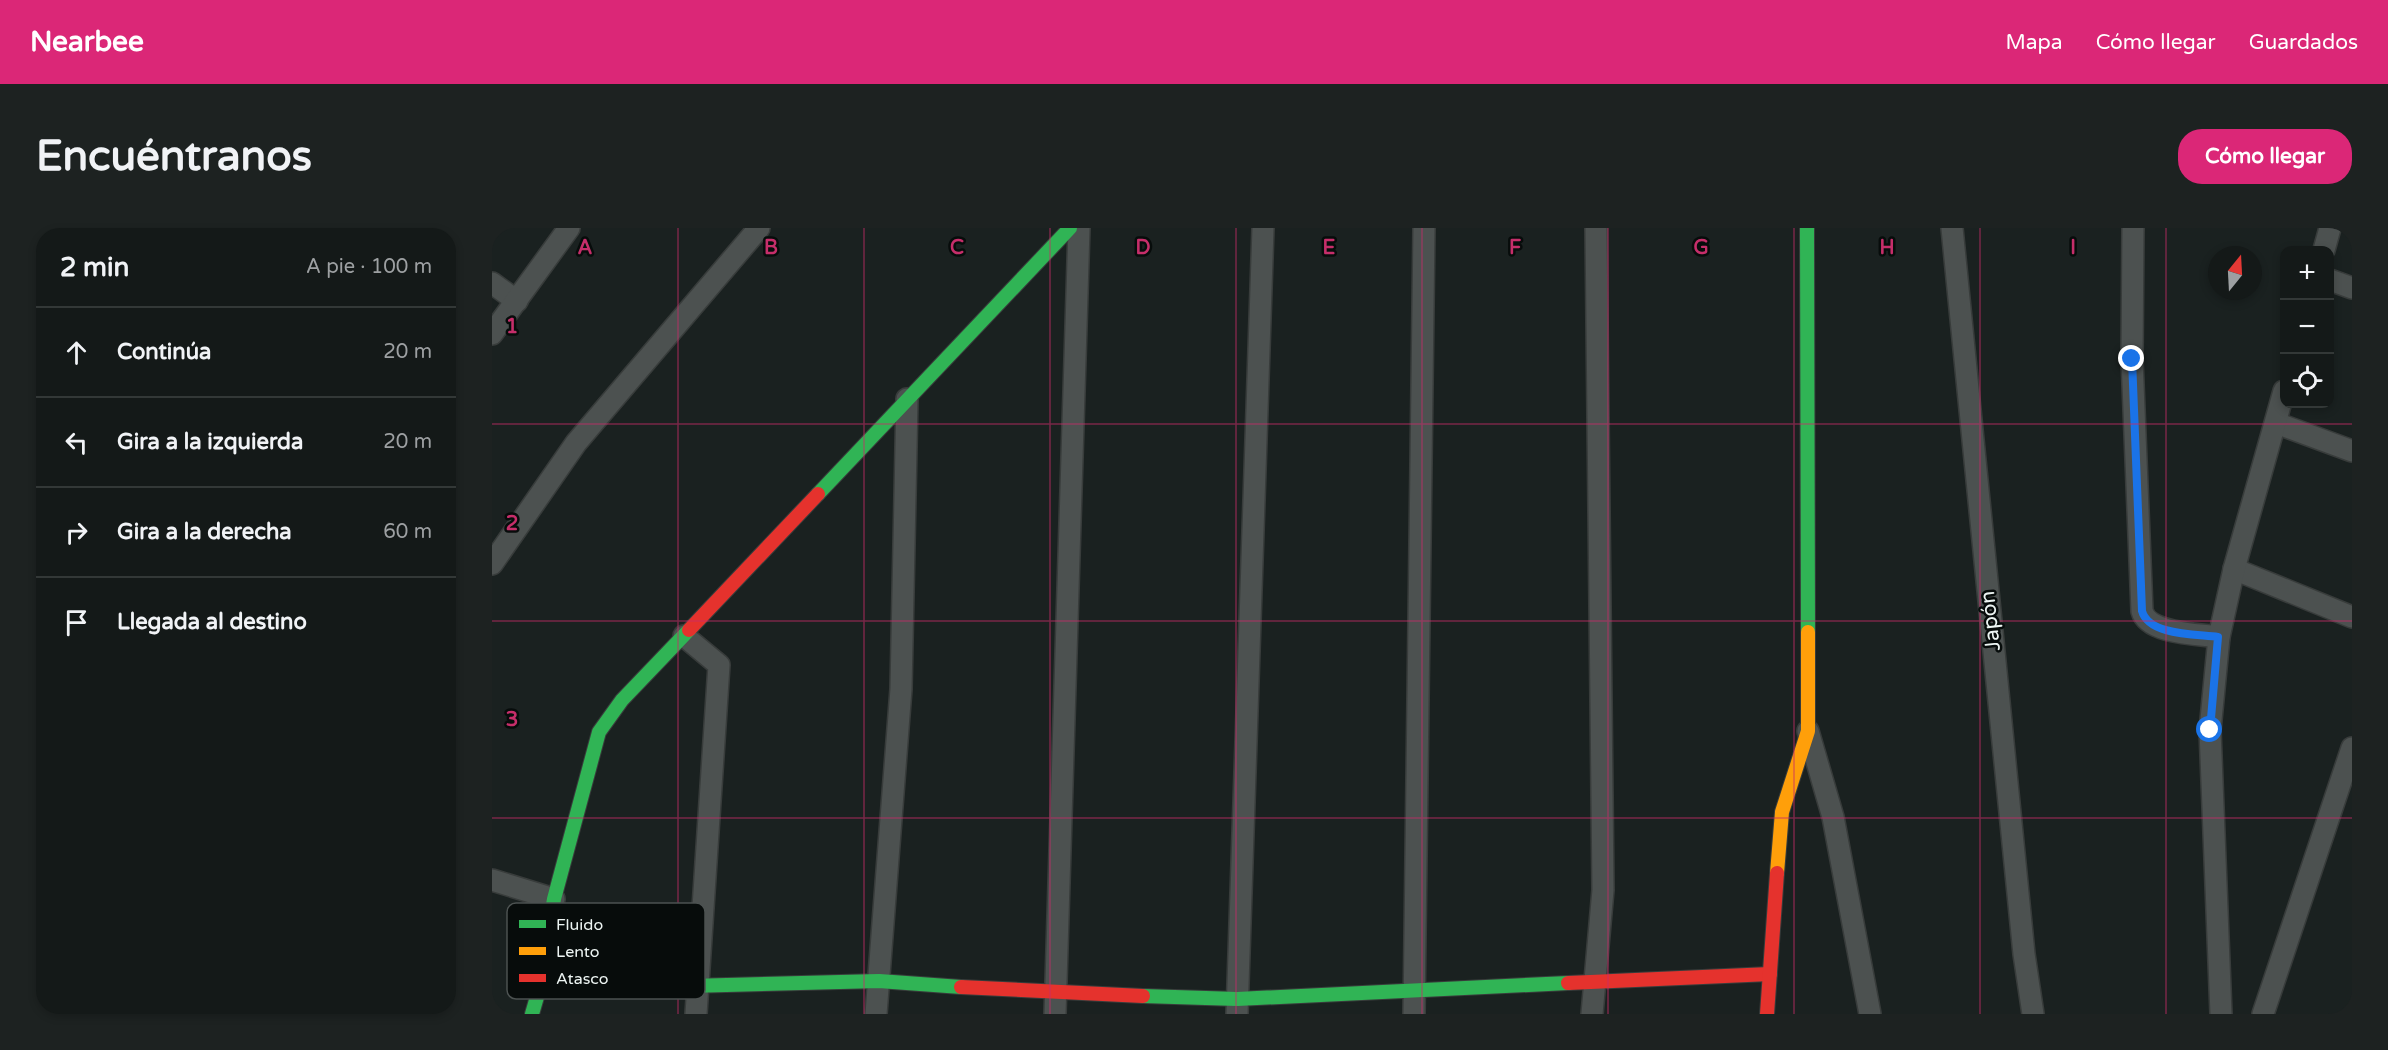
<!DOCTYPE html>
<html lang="es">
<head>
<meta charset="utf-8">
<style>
	body { margin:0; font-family:"Varela Round",sans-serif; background:#1d2221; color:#f1f3f6 }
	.controls { position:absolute; right:18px; top:18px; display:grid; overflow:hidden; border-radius:12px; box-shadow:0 3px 9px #0003 }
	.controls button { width:54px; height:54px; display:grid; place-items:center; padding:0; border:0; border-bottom:2px solid #333837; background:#141918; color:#f1f3f6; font:30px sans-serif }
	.compass { position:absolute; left:1716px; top:18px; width:54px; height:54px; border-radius:50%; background:#141918; box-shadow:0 3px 9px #0003; rotate:18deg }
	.stop { position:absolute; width:18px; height:18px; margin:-14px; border:4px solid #1a73e8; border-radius:50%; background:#fff }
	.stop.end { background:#1a73e8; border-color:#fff; box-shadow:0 2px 6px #0008 }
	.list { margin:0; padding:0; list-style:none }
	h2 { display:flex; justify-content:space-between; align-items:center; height:78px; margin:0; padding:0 24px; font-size:26px }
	h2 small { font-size:20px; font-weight:400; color:#9da0a2 }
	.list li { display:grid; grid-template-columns:39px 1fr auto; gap:18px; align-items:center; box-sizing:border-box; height:90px; padding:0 24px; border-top:2px solid #333837 }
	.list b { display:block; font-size:22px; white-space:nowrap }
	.list em { font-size:20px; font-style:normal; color:#9da0a2 }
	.icon { flex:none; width:33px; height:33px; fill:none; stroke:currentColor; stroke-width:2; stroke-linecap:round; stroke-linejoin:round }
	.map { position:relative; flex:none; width:1860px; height:786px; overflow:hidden; border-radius:24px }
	header { display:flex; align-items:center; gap:36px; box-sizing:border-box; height:84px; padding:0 30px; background:#db2777; color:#fff }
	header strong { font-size:28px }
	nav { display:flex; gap:33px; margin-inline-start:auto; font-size:21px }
	.intro { display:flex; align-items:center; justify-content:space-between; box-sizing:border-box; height:144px; padding:0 36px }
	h1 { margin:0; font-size:42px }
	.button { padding:15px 27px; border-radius:24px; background:#db2777; color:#fff; font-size:21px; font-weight:700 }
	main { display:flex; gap:36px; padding:0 36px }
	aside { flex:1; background:#141918; border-radius:24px; box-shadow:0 3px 9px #0003 }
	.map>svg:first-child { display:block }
</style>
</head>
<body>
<header>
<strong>Nearbee</strong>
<nav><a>Mapa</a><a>Cómo llegar</a><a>Guardados</a></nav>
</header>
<div class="intro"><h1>Encuéntranos</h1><a class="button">Cómo llegar</a></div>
<main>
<aside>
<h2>2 min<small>A pie · 100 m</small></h2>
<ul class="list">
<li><svg class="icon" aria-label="ahead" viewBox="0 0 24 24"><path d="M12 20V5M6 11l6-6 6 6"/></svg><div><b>Continúa</b></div><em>20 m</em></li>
<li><svg class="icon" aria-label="left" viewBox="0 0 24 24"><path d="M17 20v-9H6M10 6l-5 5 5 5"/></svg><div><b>Gira a la izquierda</b></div><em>20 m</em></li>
<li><svg class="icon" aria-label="right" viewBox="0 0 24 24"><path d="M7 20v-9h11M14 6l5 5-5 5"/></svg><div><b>Gira a la derecha</b></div><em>60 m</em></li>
<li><svg class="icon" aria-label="arrive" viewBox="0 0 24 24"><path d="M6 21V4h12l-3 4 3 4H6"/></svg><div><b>Llegada al destino</b></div></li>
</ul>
</aside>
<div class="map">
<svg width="1860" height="786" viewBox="0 0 1860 786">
	<rect width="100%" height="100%" fill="#1a2120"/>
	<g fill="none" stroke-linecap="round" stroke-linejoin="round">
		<defs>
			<g id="street">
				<polyline points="1460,0 1532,726 1541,786"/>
				<path d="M1641,0L1640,131L1650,383C1656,406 1706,406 1727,409"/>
				<polyline points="1832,22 1838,0"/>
				<polyline points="1838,52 1860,60"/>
				<polyline points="0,55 25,73"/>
				<polyline points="0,106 77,0"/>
				<polyline points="1784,195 1860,223"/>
				<polyline points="0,336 84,215 267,0"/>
				<polyline points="1742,341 1860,389"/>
				<polyline points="192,408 227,437 204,786"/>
				<polyline points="1316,503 1341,589 1378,786"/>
				<polyline points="0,652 62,671"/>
				<polyline points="384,786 409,461 415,171"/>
				<polyline points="563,786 587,0"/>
				<polyline points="745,786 771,0"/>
				<polyline points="922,786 932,0"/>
				<polyline points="1100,786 1111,662 1104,0"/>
				<polyline points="1729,786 1718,502 1727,409 1742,341 1792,163"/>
				<polyline points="1771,786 1860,520"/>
			</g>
			<g id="fast">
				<polyline points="1315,0 1316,404"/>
				<polyline points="326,266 578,0"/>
				<polyline points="47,762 387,753 469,759"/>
				<polyline points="651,768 745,771 1076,755"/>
				<polyline points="40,786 47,762 62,671 107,504 130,472 197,402"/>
			</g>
			<polyline id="slow" points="1285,645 1290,584 1316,503 1316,404"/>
			<g id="jam">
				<polyline points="197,402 326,266"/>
				<polyline points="1076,755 1278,746"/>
				<polyline points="469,759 651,768"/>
				<polyline points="1275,786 1285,645"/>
			</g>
		</defs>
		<use href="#street" stroke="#383c3b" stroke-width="24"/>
		<use href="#fast" stroke="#383c3b" stroke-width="16"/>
		<use href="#slow" stroke="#383c3b" stroke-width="16"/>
		<use href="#jam" stroke="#383c3b" stroke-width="16"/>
		<use href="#street" stroke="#4c5150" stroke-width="21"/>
		<use href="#fast" stroke="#30b455" stroke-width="14"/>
		<use href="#slow" stroke="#ff9f0a" stroke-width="14"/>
		<use href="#jam" stroke="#e5322d" stroke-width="14"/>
	</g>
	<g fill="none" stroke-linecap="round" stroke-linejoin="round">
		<path stroke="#1a73e8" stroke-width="8" d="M1640,131L1650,383C1657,408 1705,406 1726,409L1718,502"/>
	</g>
	<path fill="none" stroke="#c62e6a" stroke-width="1.5" stroke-opacity="0.55" d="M186,0V786M372,0V786M558,0V786M744,0V786M930,0V786M1116,0V786M1302,0V786M1488,0V786M1674,0V786M0,196H1860M0,393H1860M0,590H1860"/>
	<g text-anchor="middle" stroke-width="5" stroke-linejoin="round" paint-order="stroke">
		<g font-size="21" fill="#edf5f3" stroke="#070c0b">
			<text transform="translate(1498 393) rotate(-96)" y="7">Japón</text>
		</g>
	</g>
	<rect x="15" y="675" width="198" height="96" rx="9" fill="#070c0b" stroke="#4c5251" stroke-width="1.5"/>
	<rect x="27" y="692" width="27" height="8" fill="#30b455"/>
	<rect x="27" y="719" width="27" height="8" fill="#ff9f0a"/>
	<rect x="27" y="746" width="27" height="8" fill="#e5322d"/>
	<g font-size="16" fill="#edf5f3">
		<text x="64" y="702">Fluido</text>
		<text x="64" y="729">Lento</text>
		<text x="64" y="756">Atasco</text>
	</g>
	<g font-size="20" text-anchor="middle" font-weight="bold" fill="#c62e6a" stroke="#070c0b" stroke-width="5" stroke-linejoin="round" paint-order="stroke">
		<text x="93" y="26">A</text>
		<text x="279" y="26">B</text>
		<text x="465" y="26">C</text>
		<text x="651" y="26">D</text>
		<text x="837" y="26">E</text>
		<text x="1023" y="26">F</text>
		<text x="1209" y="26">G</text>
		<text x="1395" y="26">H</text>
		<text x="1581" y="26">I</text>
		<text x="20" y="105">1</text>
		<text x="20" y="302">2</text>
		<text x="20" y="498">3</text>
	</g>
</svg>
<div class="controls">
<button>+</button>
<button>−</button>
<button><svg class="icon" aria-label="locate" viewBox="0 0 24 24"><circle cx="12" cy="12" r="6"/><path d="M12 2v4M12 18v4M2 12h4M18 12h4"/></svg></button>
</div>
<svg class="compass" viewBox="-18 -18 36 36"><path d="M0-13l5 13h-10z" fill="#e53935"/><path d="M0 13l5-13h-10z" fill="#9da0a2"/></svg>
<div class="stop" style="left:1718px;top:502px"></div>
<div class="stop end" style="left:1640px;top:131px"></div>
</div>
</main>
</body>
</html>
